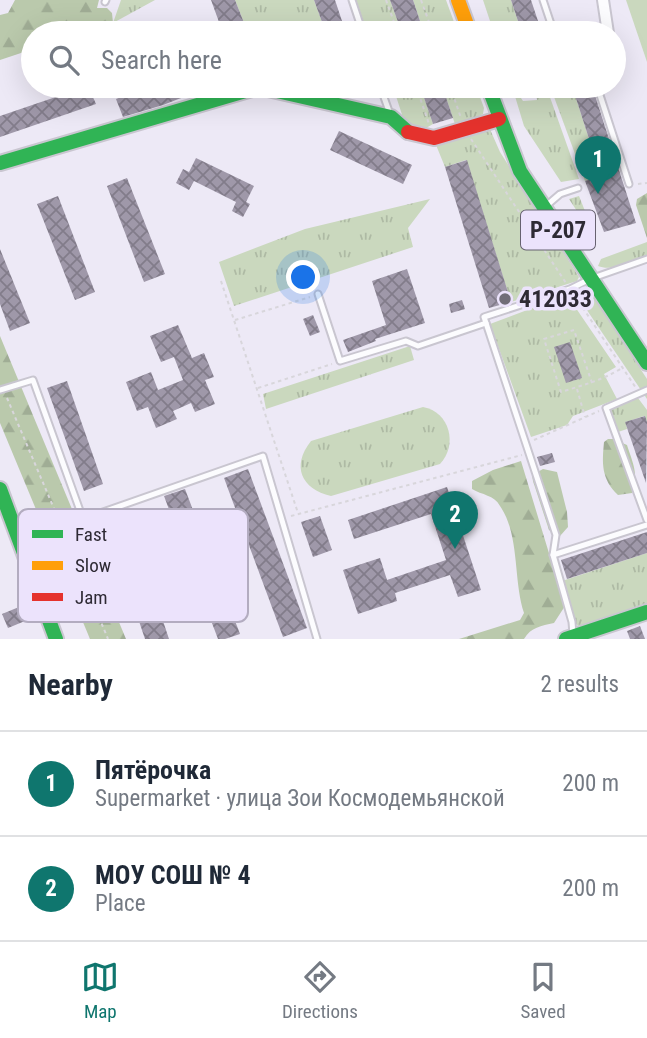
<!DOCTYPE html>
<html lang="en">
<head>
<meta charset="utf-8">
<style>
	body { margin:0; font-family:"Roboto Condensed",sans-serif; background:#f6f6f7; color:#1f2937 }
	.you { position:absolute; left:304px; top:278px; width:24px; height:24px; margin:-18px; border:5px solid #fff; border-radius:50%; background:#1a73e8; box-shadow:0 0 0 10px #1a73e833 }
	.badge { display:grid; place-items:center; width:46px; height:46px; border-radius:50%; background:#0f766e; color:#fff; font-size:23px; font-weight:700 }
	.pin { position:absolute; translate:-50% -58px; filter:drop-shadow(0 2px 4px #0008) }
	.pin::after { content:''; position:absolute; top:37px; width:24px; height:21px; background:inherit; clip-path:polygon(0 0,100% 0,50% 100%) }
	.list { margin:0; padding:0; list-style:none }
	h2 { display:flex; justify-content:space-between; align-items:center; height:91px; margin:0; padding:0 28px; font-size:30px }
	h2 small { font-size:23px; font-weight:400; color:#747a83 }
	.list li { display:grid; grid-template-columns:46px 1fr auto; gap:21px; align-items:center; box-sizing:border-box; height:105px; padding:0 28px; border-top:2px solid #e0e1e3 }
	.list b { display:block; font-size:26px; white-space:nowrap }
	.list p { margin:0; font-size:23px; white-space:nowrap; color:#747a83 }
	.list em { font-size:23px; font-style:normal; color:#747a83 }
	.icon { flex:none; width:38px; height:38px; fill:none; stroke:currentColor; stroke-width:2; stroke-linecap:round; stroke-linejoin:round }
	.map { position:relative; flex:none; width:647px; height:639px; overflow:hidden }
	.search { position:absolute; background:#fff; box-shadow:0 7px 28px #0002; left:21px; right:21px; top:21px; height:77px; display:flex; align-items:center; gap:18px; box-sizing:border-box; padding:0 24px; border-radius:38px; color:#747a83; font-size:26px }
	.sheet { height:301px; background:#fff }
	nav { display:flex; justify-content:space-around; align-items:center; box-sizing:border-box; height:98px; border-top:2px solid #e0e1e3; background:#fff; font-size:19px; color:#747a83 }
	nav a { display:grid; justify-items:center; gap:4px }
	nav .on { color:#0f766e }
	.map>svg:first-child { display:block }
</style>
</head>
<body>
<div class="map">
<svg width="647" height="639" viewBox="0 0 647 639">
	<defs>
		<pattern id="grass-tufts" width="24" height="20" patternUnits="userSpaceOnUse" patternTransform="scale(1.75)"><rect width="24" height="20" fill="#cad8be"/><path d="M3 7l-1-3M5 7V3M7 7l1-3M15 17l-1-3M17 17v-4M19 17l1-3" fill="none" stroke="#aebaa4"/></pattern>
		<pattern id="forest-firs" width="22" height="20" patternUnits="userSpaceOnUse" patternTransform="scale(1.75)"><rect width="22" height="20" fill="#bac9ac"/><path d="M5 1l3.5 6h-7zM16 11l3.5 6h-7z" fill="#a0ad95"/></pattern>
		<pattern id="building-cross-hatch" width="8" height="8" patternUnits="userSpaceOnUse" patternTransform="scale(1.75)"><rect width="8" height="8" fill="#9f98a9"/><path d="M0 0l8 8M0 8l8-8" fill="none" stroke="#827c8a"/></pattern>
	</defs>
	<rect width="100%" height="100%" fill="#ede9f6"/>
	<g fill="url(#grass-tufts)">
		<polygon points="121,0 155,0 113,23"/>
		<polygon points="235,0 314,0 326,33 248,33"/>
		<polygon points="352,0 390,0 402,33 363,33"/>
		<polygon points="413,0 446,0 458,33 424,33"/>
		<polygon points="483,0 511,0 522,33 494,33"/>
		<polygon points="380,86 420,86 433,124 421,131 406,127 395,93 383,95"/>
		<polygon points="442,86 476,86 484,108 483,114 456,127"/>
		<polygon points="546,86 579,179 561,182 524,126 514,93 517,92 523,101 537,100 535,87"/>
		<polygon points="550,86 572,86 601,176 585,181"/>
		<polygon points="489,127 500,152 579,277 577,281 511,302 466,160 445,167 436,145"/>
		<polygon points="579,196 591,226 588,228 569,199"/>
		<polygon points="430,199 408,228 413,247 234,306 219,262 305,229"/>
		<path d="M647,242V256C632,261 613,272 598,266L601,259Z"/>
		<polygon points="589,290 647,379 647,399 576,294"/>
		<polygon points="567,295 616,367 604,374 617,399 573,416 567,425 531,437 490,324"/>
		<polygon points="410,346 414,360 266,409 263,394"/>
		<polygon points="638,398 647,410 647,422 644,416 626,422 627,429 618,432 610,409"/>
		<path d="M423,407C450,412 458,445 440,464L331,496C301,489 291,466 311,441Z"/>
		<polygon points="647,553 647,607 580,628 575,623 562,581"/>
	</g>
	<g fill="url(#forest-firs)">
		<polygon points="15,0 99,0 97,8 107,8 112,13 113,23 81,33 33,33 33,49 0,60 0,15 8,13"/>
		<polygon points="647,193 647,238 636,205 637,199"/>
		<polygon points="0,336 126,639 90,639 0,423"/>
		<path d="M608,439H613L627,445C633,464 639,474 632,493L618,495C601,479 602,463 604,442Z"/>
		<path d="M521,461L565,606L554,623C541,626 531,627 524,639H459L520,620L524,613C513,580 520,535 500,506C494,495 482,495 472,489V481L493,470Z"/>
		<polygon points="543,469 557,472 567,512 568,527 560,536 549,530 533,481 532,475"/>
	</g>
	<polygon fill="#cad8be" points="626,0 647,0 647,62"/>
	<g fill="url(#building-cross-hatch)">
		<polygon points="211,0 235,0 248,33 223,33"/>
		<polygon points="314,0 335,0 346,33 326,33"/>
		<polygon points="390,0 413,0 424,33 402,33"/>
		<polygon points="511,0 531,0 542,33 522,33"/>
		<polygon points="88,86 96,104 0,137 0,116"/>
		<polygon points="150,86 212,86 163,105 123,117 116,99"/>
		<polygon points="343,86 364,86 366,94 352,98 347,97"/>
		<polygon points="420,86 442,86 453,118 433,124"/>
		<polygon points="572,86 592,86 636,223 604,232 585,181 601,176"/>
		<polygon points="339,131 412,165 403,184 330,150"/>
		<polygon points="196,158 254,186 246,202 250,204 243,217 232,211 236,202 194,181 189,190 176,183 183,169 189,172"/>
		<polygon points="467,160 511,302 489,308 445,167"/>
		<polygon points="127,178 165,274 144,282 107,186"/>
		<polygon points="58,196 95,292 75,300 37,204"/>
		<polygon points="0,249 30,323 10,331 0,304"/>
		<polygon points="407,269 425,323 375,339 376,341 348,352 343,340 386,325 372,281"/>
		<polygon points="462,300 465,309 451,313 449,304"/>
		<polygon points="313,315 320,332 310,336 303,319"/>
		<polygon points="178,325 192,358 204,353 214,377 205,380 215,404 195,412 191,403 173,411 177,419 156,428 148,407 137,411 126,382 151,372 158,390 183,380 174,357 161,362 150,336"/>
		<polygon points="570,342 582,378 566,383 554,347"/>
		<polygon points="67,381 103,484 84,491 47,388"/>
		<polygon points="645,416 647,422 646,483 625,422"/>
		<polygon points="552,453 555,462 540,466 537,457"/>
		<polygon points="248,469 307,628 283,637 224,478"/>
		<polygon points="447,487 481,590 458,597 450,575 395,593 397,601 358,614 343,570 380,558 387,580 446,560 431,514 354,539 348,520"/>
		<polygon points="185,489 240,634 225,639 218,639 164,496"/>
		<polygon points="126,510 169,639 145,639 104,517"/>
		<polygon points="320,516 332,550 313,557 301,522"/>
		<polygon points="647,532 647,553 567,579 561,560"/>
		<polygon points="19,607 25,621 8,628 2,614"/>
		<polygon points="640,626 645,639 630,639 627,631"/>
	</g>
	<g fill="none" stroke-linecap="round" stroke-linejoin="round">
		<defs>
			<g id="lane">
				<polyline points="352,0 363,33"/>
				<polyline points="543,0 554,33"/>
				<polyline points="105,2 106,0"/>
				<polyline points="380,86 390,114"/>
				<polyline points="597,86 629,184"/>
				<polyline points="493,90 507,86"/>
				<polyline points="114,92 131,86"/>
				<polyline points="546,206 560,194 578,188"/>
				<polyline points="318,294 340,361 406,341 418,346 486,323"/>
				<polyline points="0,390 33,380 83,519"/>
				<polyline points="647,390 606,408 647,520"/>
				<polyline points="20,541 263,456 317,639"/>
				<polyline points="553,555 647,525"/>
				<polyline points="573,634 572,622 553,555 556,535 484,317 570,289 590,279 647,259"/>
			</g>
			<polyline id="street" points="603,0 608,33"/>
			<g id="fast">
				<polyline points="488,86 520,171 647,363"/>
				<polyline points="0,163 259,87 391,117 408,132"/>
				<polyline points="0,489 56,639"/>
				<polyline points="566,639 647,612"/>
			</g>
			<polyline id="slow" points="458,0 470,33"/>
			<polyline id="jam" points="408,132 434,138 499,119"/>
		</defs>
		<use href="#lane" stroke="#c9c6d0" stroke-width="9"/>
		<use href="#street" stroke="#c9c6d0" stroke-width="14"/>
		<use href="#fast" stroke="#c9c6d0" stroke-width="18"/>
		<use href="#slow" stroke="#c9c6d0" stroke-width="18"/>
		<use href="#jam" stroke="#c9c6d0" stroke-width="18"/>
		<g stroke="#d8d6db" stroke-width="2" stroke-dasharray="3.5 3.5" stroke-linecap="butt">
			<polyline points="386,0 398,33"/>
			<polyline points="421,0 433,33"/>
			<polyline points="416,86 429,124"/>
			<polyline points="450,86 461,118"/>
			<polyline points="471,139 566,283"/>
			<polyline points="638,184 647,183"/>
			<polyline points="221,281 298,513"/>
			<polyline points="575,296 636,388"/>
			<polyline points="235,320 310,297"/>
			<path d="M592,383L574,330L544,339L561,392C583,385 603,380 622,368"/>
			<polyline points="258,388 332,364"/>
			<polyline points="577,389 585,417"/>
			<polyline points="7,398 58,518"/>
			<polyline points="534,440 599,411"/>
			<polyline points="291,516 522,455"/>
			<polyline points="64,533 108,639"/>
		</g>
		<use href="#lane" stroke="#fcfcfe" stroke-width="5"/>
		<use href="#street" stroke="#fcfcfe" stroke-width="10"/>
		<use href="#fast" stroke="#30b455" stroke-width="14"/>
		<use href="#slow" stroke="#ff9f0a" stroke-width="14"/>
		<use href="#jam" stroke="#e5322d" stroke-width="14"/>
	</g>
	<circle fill="#716d78" stroke="#ece3fc" stroke-width="2.5" cx="505" cy="299" r="7"/>
	<g text-anchor="middle" stroke-width="7" stroke-linejoin="round" paint-order="stroke">
		<rect fill="#ece3fc" stroke="#676270" stroke-width="2" x="521" y="210.5" width="74" height="39" rx="5"/>
		<g font-size="23" font-weight="bold" fill="#2e2a34">
			<text x="558" y="238">Р-207</text>
		</g>
		<g font-size="24" font-weight="bold" fill="#2e2a34" stroke="#ece3fc" text-anchor="start">
			<text x="519" y="307">412033</text>
		</g>
	</g>
	<rect x="18" y="509" width="230" height="113" rx="10" fill="#ece3fc" stroke="#b3acc0" stroke-width="2"/>
	<rect x="32" y="530" width="31" height="8" fill="#30b455"/>
	<rect x="32" y="561" width="31" height="9" fill="#ff9f0a"/>
	<rect x="32" y="593" width="31" height="8" fill="#e5322d"/>
	<g font-size="19" fill="#2e2a34">
		<text x="75" y="541">Fast</text>
		<text x="75" y="572">Slow</text>
		<text x="75" y="604">Jam</text>
	</g>
</svg>
<div class="you"></div>
<div class="pin badge" style="left:598px;top:194px">1</div>
<div class="pin badge" style="left:455px;top:549px">2</div>
<div class="search"><svg class="icon" aria-label="search" viewBox="0 0 24 24"><circle cx="10" cy="10" r="6"/><path d="M15 15l6 6"/></svg>Search here</div>
</div>
<section class="sheet">
<h2>Nearby<small>2 results</small></h2>
<ul class="list">
<li><span class="badge">1</span><div><b>Пятёрочка</b><p>Supermarket · улица Зои Космодемьянской</p></div><em>200 m</em></li>
<li><span class="badge">2</span><div><b>МОУ СОШ № 4</b><p>Place</p></div><em>200 m</em></li>
</ul>
</section>
<nav>
<a class="on"><svg class="icon" aria-label="map" viewBox="0 0 24 24"><path d="M3 6l6-2 6 2 6-2v14l-6 2-6-2-6 2zM9 4v14M15 6v14"/></svg>Map</a>
<a><svg class="icon" aria-label="directions" viewBox="0 0 24 24"><path d="M12 3l9 9-9 9-9-9zM9 14v-3h6M13 9l2 2-2 2"/></svg>Directions</a>
<a><svg class="icon" aria-label="saved" viewBox="0 0 24 24"><path d="M7 4h10v16l-5-4-5 4z"/></svg>Saved</a>
</nav>
</body>
</html>
